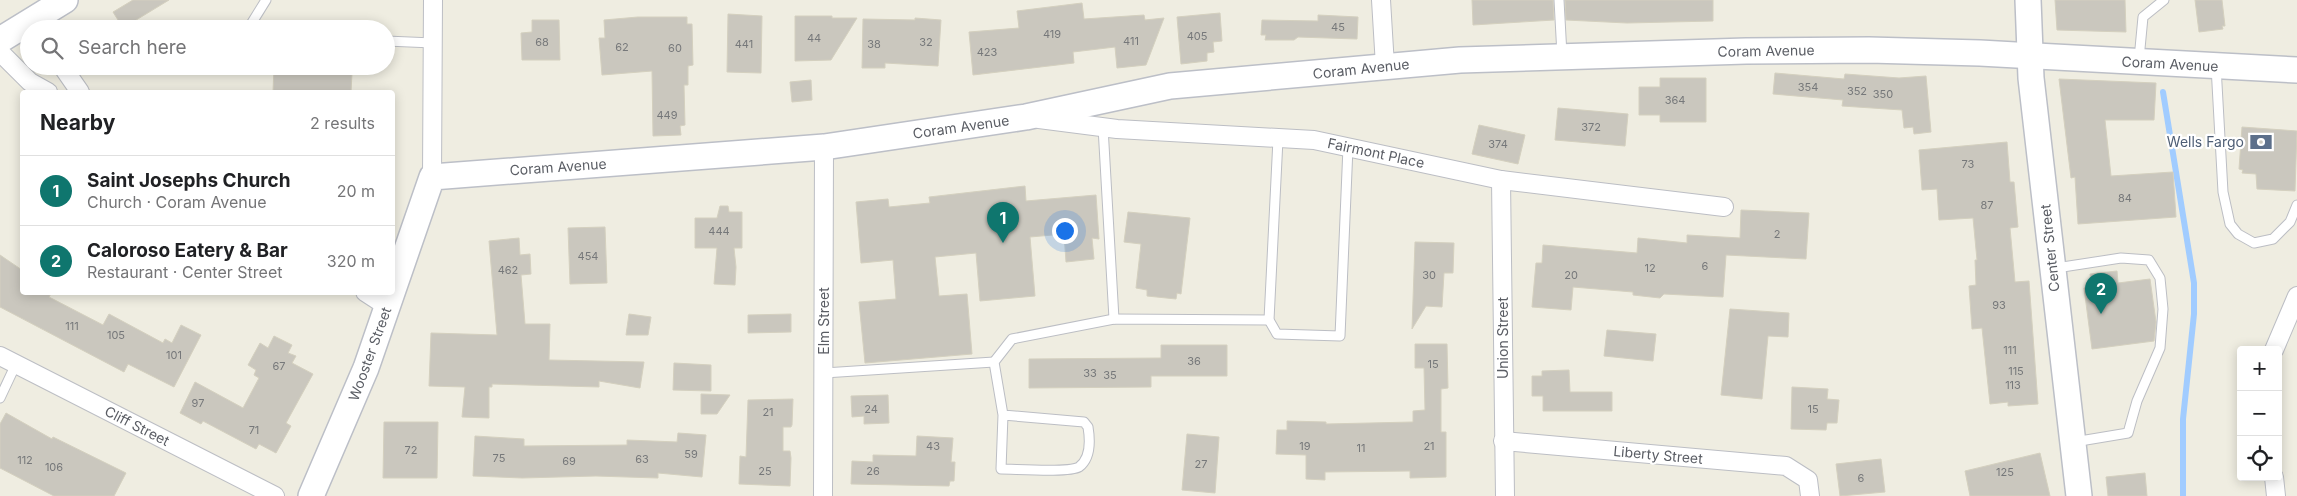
<!DOCTYPE html>
<html lang="en">
<head>
<meta charset="utf-8">
<style>
	body { margin:0; font-family:Inter,sans-serif; background:#f2f2f2; color:#202124 }
	.controls { position:absolute; right:15px; bottom:15px; display:grid; overflow:hidden; border-radius:5px; box-shadow:0 2px 12px #0003 }
	.controls button { width:45px; height:45px; display:grid; place-items:center; padding:0; border:0; border-bottom:1px solid #e0e0e0; background:#fff; color:#202124; font:25px sans-serif }
	.you { position:absolute; left:1064px; top:230px; width:18px; height:18px; margin:-12px; border:4px solid #fff; border-radius:50%; background:#1a73e8; box-shadow:0 0 0 8px #1a73e833 }
	.badge { display:grid; place-items:center; width:32px; height:32px; border-radius:50%; background:#0f766e; color:#fff; font-size:16px; font-weight:700 }
	.pin { position:absolute; translate:-50% -41px; filter:drop-shadow(0 1px 2px #0008) }
	.pin::after { content:''; position:absolute; top:26px; width:18px; height:15px; background:inherit; clip-path:polygon(0 0,100% 0,50% 100%) }
	.list { margin:0; padding:0; list-style:none }
	h2 { display:flex; justify-content:space-between; align-items:center; height:65px; margin:0; padding:0 20px; font-size:21px }
	h2 small { font-size:16px; font-weight:400; color:#757577 }
	.list li { display:grid; grid-template-columns:32px 1fr auto; gap:15px; align-items:center; box-sizing:border-box; height:70px; padding:0 20px; border-top:1px solid #e0e0e0 }
	.list b { display:block; font-size:19px; white-space:nowrap }
	.list p { margin:0; font-size:16px; white-space:nowrap; color:#757577 }
	.list em { font-size:16px; font-style:normal; color:#757577 }
	.icon { flex:none; width:28px; height:28px; fill:none; stroke:currentColor; stroke-width:2; stroke-linecap:round; stroke-linejoin:round }
	.map { position:relative; flex:none; width:2297px; height:496px; overflow:hidden }
	.search { position:absolute; background:#fff; box-shadow:0 2px 12px #0003; left:20px; top:20px; width:375px; height:55px; display:flex; align-items:center; gap:12px; box-sizing:border-box; padding:0 18px; border-radius:28px; color:#757577; font-size:19px }
	.panel { position:absolute; background:#fff; box-shadow:0 2px 12px #0003; left:20px; top:90px; width:375px; height:205px; border-radius:5px }
	.map>svg:first-child { display:block }
</style>
</head>
<body>
<div class="map">
<svg width="2297" height="496" viewBox="0 0 2297 496">
	<rect width="100%" height="100%" fill="#efede1"/>
	<g fill="none" stroke-linecap="round" stroke-linejoin="round">
		<polyline stroke="#a1ccff" stroke-width="6" points="2163,92 2194,283 2194,314 2183,419 2183,496"/>
	</g>
	<g fill="#cac7be" stroke="#d4d0bf">
		<polygon points="133,0 169,0 123,28 113,12"/>
		<polygon points="1472,0 1553,0 1554,20 1473,25"/>
		<polygon points="1565,0 1713,0 1713,21 1627,23 1566,20"/>
		<polygon points="2055,0 2125,0 2126,32 2057,30"/>
		<polygon points="2195,0 2222,0 2225,26 2222,26 2223,29 2199,32"/>
		<polygon points="1082,3 1084,19 1144,15 1145,20 1164,18 1146,65 1117,68 1115,47 1073,52 1074,63 973,75 969,32 1019,28 1017,11"/>
		<polygon points="1220,13 1222,41 1213,42 1214,52 1207,53 1207,61 1181,64 1177,17"/>
		<polygon points="728,14 762,16 761,73 727,72"/>
		<polygon points="1318,15 1358,17 1357,39 1298,37 1294,40 1265,40 1266,35 1261,35 1262,20 1318,21"/>
		<polygon points="795,16 832,16 832,18 857,18 831,60 795,61"/>
		<polygon points="638,17 687,17 687,24 692,24 693,65 688,66 688,85 684,85 685,125 680,126 681,135 653,136 652,71 602,75 599,38 605,38 604,20"/>
		<polygon points="915,18 941,20 938,66 885,63 885,68 862,68 863,19 915,20"/>
		<polygon points="532,20 559,20 560,60 522,60 521,33 532,32"/>
		<polygon points="274,67 352,73 351,92 273,92"/>
		<polygon points="1775,73 1844,79 1845,74 1899,78 1926,76 1931,132 1914,134 1913,127 1904,128 1902,110 1842,106 1843,100 1773,94"/>
		<polygon points="1660,78 1706,78 1706,122 1660,122 1660,115 1639,115 1639,87 1660,87"/>
		<polygon points="2059,79 2156,83 2154,120 2105,120 2111,176 2173,172 2176,217 2078,224 2075,177 2071,178"/>
		<polygon points="811,80 812,100 792,102 790,82"/>
		<polygon points="1558,108 1628,114 1625,146 1555,140"/>
		<polygon points="1479,125 1525,135 1518,164 1472,154"/>
		<polygon points="2242,127 2297,131 2295,191 2257,189 2256,174 2242,173 2243,170 2239,169"/>
		<polygon points="2007,142 2010,182 2014,182 2018,227 2010,228 2015,282 2029,281 2038,404 2008,406 2008,402 1990,404 1982,328 1972,329 1969,286 1976,285 1975,260 1977,260 1973,218 1939,220 1937,189 1922,190 1919,150"/>
		<polygon points="1025,186 1026,201 1096,195 1099,239 1092,238 1094,259 1066,262 1064,234 1030,237 1035,296 980,301 976,253 935,257 939,296 967,294 972,354 865,363 859,302 896,299 893,260 861,263 856,202 888,199 889,207 930,203 929,197"/>
		<polygon points="720,206 728,206 729,212 742,212 742,248 734,248 736,267 735,285 714,284 717,248 695,248 695,218 717,218"/>
		<polygon points="1741,210 1809,213 1806,259 1726,255 1723,297 1664,294 1660,298 1633,295 1633,292 1573,287 1571,310 1532,307 1536,263 1542,263 1543,245 1637,253 1638,238 1687,243 1687,235 1740,238"/>
		<polygon points="1128,212 1190,218 1181,294 1177,293 1176,299 1147,296 1147,290 1136,288 1141,244 1124,242"/>
		<polygon points="605,227 607,283 570,284 568,228"/>
		<polygon points="519,238 520,255 530,254 531,274 521,275 525,324 550,324 549,360 644,362 640,388 599,381 599,387 492,384 492,387 489,387 489,418 462,417 465,387 429,386 431,333 497,335 489,241"/>
		<polygon points="1415,242 1454,243 1453,273 1444,273 1442,307 1426,306 1412,329"/>
		<polygon points="0,255 22,270 22,292 52,292 49,297 103,325 109,314 163,343 165,339 172,343 181,325 201,335 174,387 128,364 124,372 0,307"/>
		<polygon points="2117,271 2118,283 2150,279 2156,322 2154,341 2092,349 2084,288 2092,287 2090,274"/>
		<polygon points="1730,309 1789,313 1788,337 1768,336 1762,399 1721,395"/>
		<polygon points="629,314 651,317 648,335 626,335"/>
		<polygon points="791,314 791,332 748,333 748,315"/>
		<polygon points="1607,330 1656,334 1653,361 1604,356"/>
		<polygon points="274,336 292,345 288,353 296,356 292,363 313,374 286,423 291,426 276,453 259,444 256,449 203,421 201,424 180,413 195,382 243,408 259,378 254,375 256,370 248,365 260,343 268,348"/>
		<polygon points="1415,344 1447,344 1448,388 1441,389 1441,432 1446,432 1446,477 1410,478 1410,471 1325,472 1325,480 1306,479 1306,455 1276,454 1277,430 1287,430 1287,421 1326,422 1326,424 1413,422 1413,411 1425,410 1424,368 1415,368"/>
		<polygon points="1161,345 1227,345 1227,376 1151,376 1151,387 1029,388 1029,359 1161,358"/>
		<polygon points="674,363 711,365 711,391 673,390"/>
		<polygon points="1569,370 1570,392 1612,392 1612,411 1543,411 1543,396 1532,396 1532,376 1542,376 1542,371"/>
		<polygon points="1792,387 1828,389 1827,399 1839,400 1837,423 1827,423 1826,430 1791,429"/>
		<polygon points="701,394 730,395 717,414 701,414"/>
		<polygon points="888,395 889,423 864,424 864,416 852,417 851,396"/>
		<polygon points="793,399 792,425 791,427 783,427 783,451 790,451 791,458 790,486 739,484 740,456 746,457 748,400"/>
		<polygon points="6,413 52,439 53,437 126,473 114,496 54,496 0,468 0,424"/>
		<polygon points="384,422 438,422 437,478 383,478"/>
		<polygon points="678,433 706,435 702,477 658,473 658,478 596,476 522,478 473,476 475,436 524,439 524,446 627,445 627,440 677,442"/>
		<polygon points="1187,434 1219,437 1215,493 1182,490"/>
		<polygon points="917,436 953,438 951,462 955,462 954,481 950,481 949,486 851,484 852,461 873,462 873,455 916,456"/>
		<polygon points="2040,453 2050,496 1970,496 1965,471"/>
		<polygon points="1881,459 1885,492 1840,496 1836,464"/>
		<polygon points="2145,473 2147,496 2108,496 2106,477"/>
	</g>
	<g fill="none" stroke-linecap="round" stroke-linejoin="round">
		<defs>
			<g id="lane">
				<polyline points="1559,0 1562,55"/>
				<polyline points="248,29 266,0"/>
				<polyline points="386,41 433,43"/>
				<polyline points="2139,59 2143,17 2164,0"/>
				<polyline points="2216,66 2223,192 2230,224 2238,234 2254,243 2273,239 2290,222 2297,205"/>
				<polyline points="1103,127 1114,319"/>
				<polyline points="1278,139 1269,320 1277,334 1340,336 1348,147"/>
				<polyline points="2056,268 2121,258 2149,260 2160,278 2163,309 2160,348 2137,401 2128,433 2074,442"/>
				<polyline points="824,373 994,362"/>
				<polyline points="0,398 16,364"/>
				<path d="M1003,415L1084,422L1088,427C1090,439 1091,458 1079,467C1069,473 1016,469 1001,469L1003,415L994,362L1012,339L1114,319L1269,320"/>
			</g>
			<g id="street">
				<polyline points="1381,0 1385,66"/>
				<polyline points="0,52 30,82 48,92"/>
				<polyline points="62,66 80,92"/>
				<polyline points="1039,119 1117,129 1314,140 1501,180 1724,207"/>
				<polyline points="432,177 433,0"/>
				<polyline points="1501,180 1505,496"/>
				<polyline points="365,292 388,307"/>
				<polyline points="2274,350 2297,296"/>
				<polyline points="0,356 275,496"/>
				<polyline points="1503,441 1786,466 1808,480 1810,496"/>
				<polyline points="2274,477 2276,496"/>
				<polyline points="823,496 824,147"/>
			</g>
			<g id="secondary">
				<polyline points="2028,0 2031,78 2079,496"/>
				<polyline points="0,40 65,0"/>
				<polyline points="311,496 366,368 432,177 824,147 1026,117 1170,86 1460,60 1746,51 1869,50 1980,53 2297,70"/>
			</g>
		</defs>
		<use href="#lane" stroke="#bcbec4" stroke-width="11"/>
		<use href="#street" stroke="#bcbec4" stroke-width="20"/>
		<use href="#secondary" stroke="#bcbfc7" stroke-width="28"/>
		<use href="#lane" stroke="#fff" stroke-width="9"/>
		<use href="#street" stroke="#fff" stroke-width="18"/>
		<use href="#secondary" stroke="#fff" stroke-width="25"/>
	</g>
	<defs>
		<symbol id="bank-bare" viewBox="-9 -9 18 18"><path d="M-6-4H6V4H-6ZM0-2.3a2.3 2.3 0 1 0 0 4.6a2.3 2.3 0 1 0 0-4.6Z" fill="#5c6f8a" stroke="#fff" stroke-width="2.5" paint-order="stroke"/></symbol>
	</defs>
	<g fill-rule="evenodd">
		<use href="#bank-bare" x="2245" y="126" width="32" height="32"/>
	</g>
	<g text-anchor="middle" stroke-width="4.5" stroke-linejoin="round" paint-order="stroke">
		<g font-size="11" fill="#76787a">
			<text x="1338" y="31">45</text>
			<text x="1052" y="38">419</text>
			<text x="1197" y="40">405</text>
			<text x="814" y="42">44</text>
			<text x="1131" y="45">411</text>
			<text x="542" y="46">68</text>
			<text x="926" y="46">32</text>
			<text x="744" y="48">441</text>
			<text x="874" y="48">38</text>
			<text x="622" y="51">62</text>
			<text x="675" y="52">60</text>
			<text x="987" y="56">423</text>
			<text x="1808" y="91">354</text>
			<text x="1857" y="95">352</text>
			<text x="1883" y="98">350</text>
			<text x="1675" y="104">364</text>
			<text x="667" y="119">449</text>
			<text x="1591" y="131">372</text>
			<text x="1498" y="148">374</text>
			<text x="1968" y="168">73</text>
			<text x="2125" y="202">84</text>
			<text x="1987" y="209">87</text>
			<text x="719" y="235">444</text>
			<text x="1777" y="238">2</text>
			<text x="588" y="260">454</text>
			<text x="1705" y="270">6</text>
			<text x="1650" y="272">12</text>
			<text x="508" y="274">462</text>
			<text x="1429" y="279">30</text>
			<text x="1571" y="279">20</text>
			<text x="1999" y="309">93</text>
			<text x="72" y="330">111</text>
			<text x="116" y="339">105</text>
			<text x="2010" y="354">111</text>
			<text x="174" y="359">101</text>
			<text x="1194" y="365">36</text>
			<text x="1433" y="368">15</text>
			<text x="279" y="370">67</text>
			<text x="2016" y="375">115</text>
			<text x="1090" y="377">33</text>
			<text x="1110" y="379">35</text>
			<text x="2013" y="389">113</text>
			<text x="198" y="407">97</text>
			<text x="871" y="413">24</text>
			<text x="1813" y="413">15</text>
			<text x="768" y="416">21</text>
			<text x="254" y="434">71</text>
			<text x="933" y="450">43</text>
			<text x="1305" y="450">19</text>
			<text x="1429" y="450">21</text>
			<text x="1361" y="452">11</text>
			<text x="411" y="454">72</text>
			<text x="691" y="458">59</text>
			<text x="499" y="462">75</text>
			<text x="642" y="463">63</text>
			<text x="25" y="464">112</text>
			<text x="569" y="465">69</text>
			<text x="1201" y="468">27</text>
			<text x="54" y="471">106</text>
			<text x="765" y="475">25</text>
			<text x="873" y="475">26</text>
			<text x="2005" y="476">125</text>
			<text x="1861" y="482">6</text>
		</g>
		<g font-size="14" fill="#5a5d64" stroke="#fff">
			<text transform="translate(1766 51) rotate(-1)" y="5">Coram Avenue</text>
			<text transform="translate(2170 64) rotate(3)" y="5">Coram Avenue</text>
			<text transform="translate(1361 69) rotate(-6)" y="5">Coram Avenue</text>
			<text transform="translate(961 127) rotate(-8)" y="5">Coram Avenue</text>
			<text transform="translate(1376 153) rotate(12)" y="5">Fairmont Place</text>
			<text transform="translate(558 167) rotate(-4)" y="5">Coram Avenue</text>
			<text transform="translate(2050 248) rotate(-96)" y="5">Center Street</text>
			<text transform="translate(824 321) rotate(-90)" y="5">Elm Street</text>
			<text transform="translate(1503 338) rotate(-90)" y="5">Union Street</text>
			<text transform="translate(370 354) rotate(-70)" y="5">Wooster Street</text>
			<text transform="translate(137 426) rotate(27)" y="5">Cliff Street</text>
			<text transform="translate(1658 455) rotate(5)" y="5">Liberty Street</text>
		</g>
		<g font-size="14" fill="#4e5e75" stroke="#fff" text-anchor="end">
			<text x="2244" y="147">Wells Fargo</text>
		</g>
	</g>
</svg>
<div class="controls">
<button>+</button>
<button>−</button>
<button><svg class="icon" aria-label="locate" viewBox="0 0 24 24"><circle cx="12" cy="12" r="6"/><path d="M12 2v4M12 18v4M2 12h4M18 12h4"/></svg></button>
</div>
<div class="you"></div>
<div class="pin badge" style="left:1003px;top:243px">1</div>
<div class="pin badge" style="left:2101px;top:314px">2</div>
<div class="search"><svg class="icon" aria-label="search" viewBox="0 0 24 24"><circle cx="10" cy="10" r="6"/><path d="M15 15l6 6"/></svg>Search here</div>
<section class="panel">
<h2>Nearby<small>2 results</small></h2>
<ul class="list">
<li><span class="badge">1</span><div><b>Saint Josephs Church</b><p>Church · Coram Avenue</p></div><em>20 m</em></li>
<li><span class="badge">2</span><div><b>Caloroso Eatery &amp; Bar</b><p>Restaurant · Center Street</p></div><em>320 m</em></li>
</ul>
</section>
</div>
</body>
</html>
